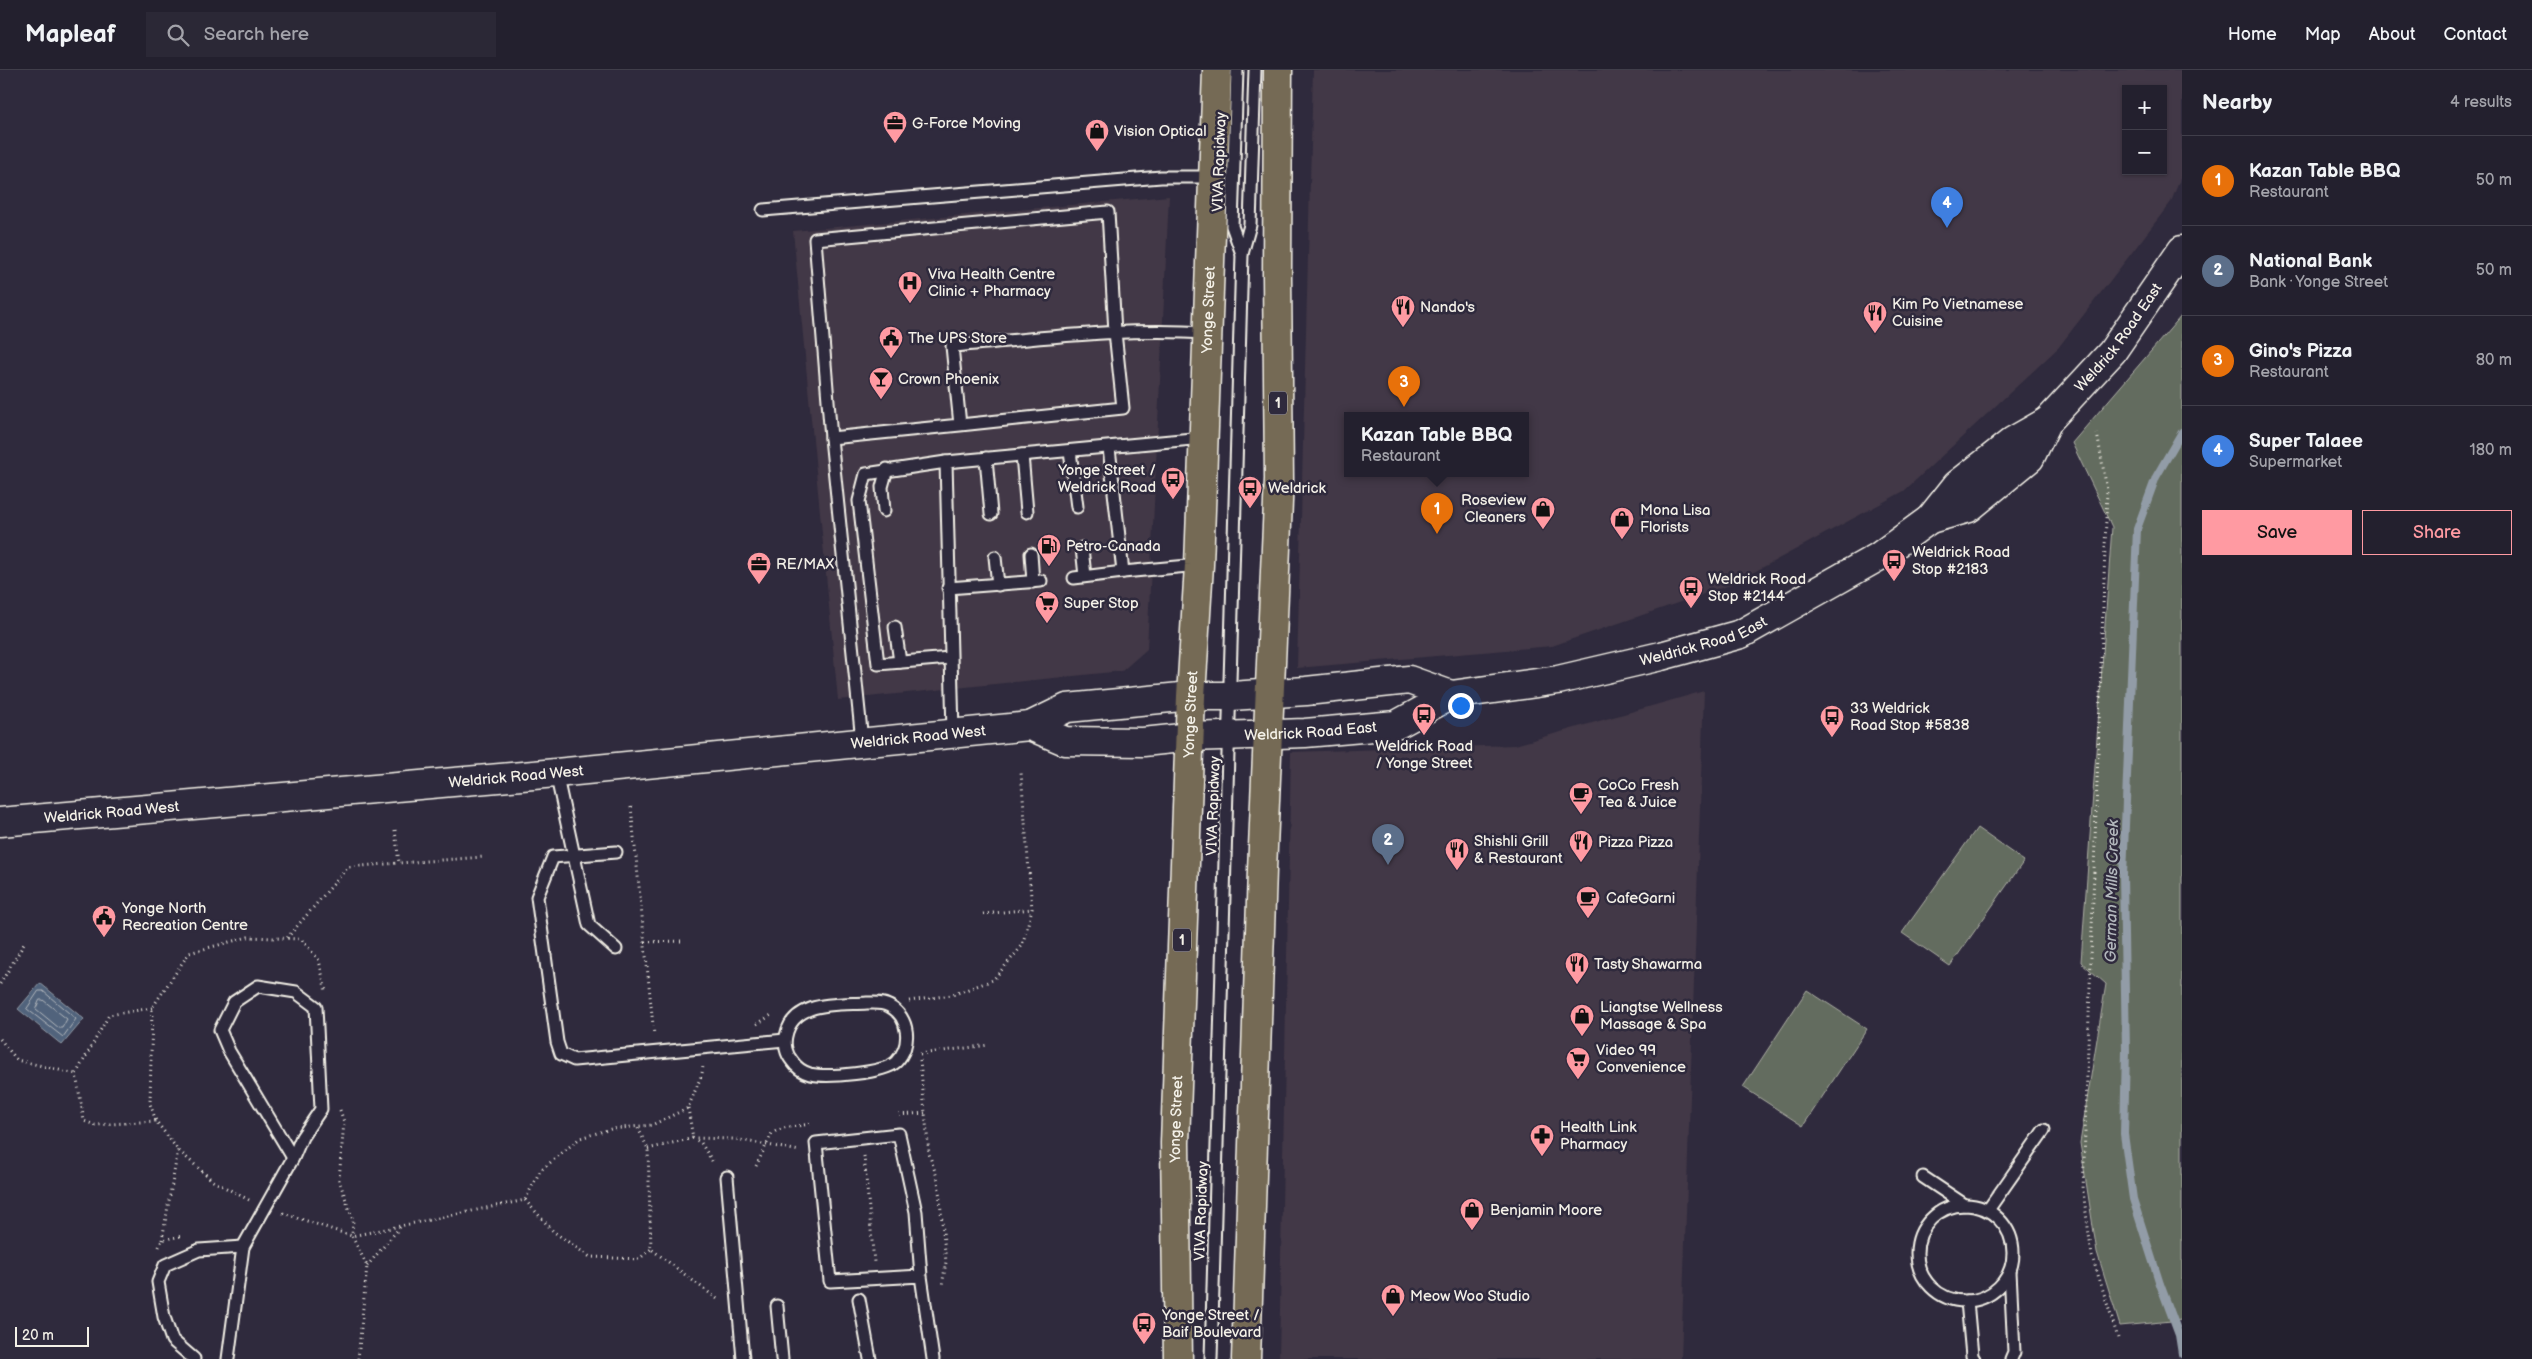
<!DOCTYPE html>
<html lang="en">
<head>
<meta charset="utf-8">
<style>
	body { margin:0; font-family:"Balsamiq Sans",sans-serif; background:#2b2836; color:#f1f3f6 }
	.controls { position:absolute; right:15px; top:15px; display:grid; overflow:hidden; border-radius:0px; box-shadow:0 1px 4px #0004 }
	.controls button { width:45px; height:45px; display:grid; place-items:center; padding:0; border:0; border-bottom:1px solid #403e4a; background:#23202e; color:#f1f3f6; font:25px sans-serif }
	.scale { position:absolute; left:15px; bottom:12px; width:74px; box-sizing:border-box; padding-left:5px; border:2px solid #f4f1e8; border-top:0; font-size:14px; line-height:18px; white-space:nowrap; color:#f4f1e8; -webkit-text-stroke:4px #2f2a3d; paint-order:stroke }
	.you { position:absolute; left:1460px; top:635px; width:18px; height:18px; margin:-12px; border:4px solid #fff; border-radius:50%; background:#1a73e8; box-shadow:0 0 0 8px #1a73e833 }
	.badge { display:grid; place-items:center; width:32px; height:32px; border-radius:50%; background:#ff9aa2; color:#fff; font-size:16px; font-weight:700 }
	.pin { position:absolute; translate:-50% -41px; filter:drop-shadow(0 1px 2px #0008) }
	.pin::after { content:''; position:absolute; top:26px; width:18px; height:15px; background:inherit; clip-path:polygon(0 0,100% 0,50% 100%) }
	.popup { position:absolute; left:1344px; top:342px; width:185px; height:65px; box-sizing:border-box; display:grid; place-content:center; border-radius:0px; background:#23202e; filter:drop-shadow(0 1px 4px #0005); font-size:16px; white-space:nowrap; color:#a3a3aa }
	.popup b { font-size:19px; color:#f1f3f6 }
	.popup::after { content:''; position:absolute; left:50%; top:100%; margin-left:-10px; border:10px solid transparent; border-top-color:#23202e }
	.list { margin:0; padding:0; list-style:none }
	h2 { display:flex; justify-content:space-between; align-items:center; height:65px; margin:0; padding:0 20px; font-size:21px }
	h2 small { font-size:16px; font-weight:400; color:#a3a3aa }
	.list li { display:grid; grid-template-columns:32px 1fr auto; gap:15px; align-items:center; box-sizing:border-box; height:90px; padding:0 20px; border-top:1px solid #403e4a }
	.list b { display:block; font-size:19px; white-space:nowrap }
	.list p { margin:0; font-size:16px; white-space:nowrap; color:#a3a3aa }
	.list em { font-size:16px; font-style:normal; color:#a3a3aa }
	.actions { display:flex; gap:10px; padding:15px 20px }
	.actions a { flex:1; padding:11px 0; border:1px solid #ff9aa2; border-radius:0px; text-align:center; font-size:18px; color:#ff9aa2 }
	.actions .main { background:#ff9aa2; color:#111 }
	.icon { flex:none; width:28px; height:28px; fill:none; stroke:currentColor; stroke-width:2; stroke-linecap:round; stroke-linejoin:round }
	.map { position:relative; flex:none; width:2182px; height:1289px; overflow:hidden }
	header { display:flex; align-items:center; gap:30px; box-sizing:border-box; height:70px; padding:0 25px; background:#23202e; border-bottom:1px solid #403e4a }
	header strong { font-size:24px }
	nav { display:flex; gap:28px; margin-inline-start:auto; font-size:18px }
	.search { width:350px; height:45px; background:#2b2836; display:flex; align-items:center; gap:12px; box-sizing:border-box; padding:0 18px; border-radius:0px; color:#a3a3aa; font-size:19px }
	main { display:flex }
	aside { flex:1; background:#23202e }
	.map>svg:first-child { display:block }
</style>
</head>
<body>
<header>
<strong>Mapleaf</strong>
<div class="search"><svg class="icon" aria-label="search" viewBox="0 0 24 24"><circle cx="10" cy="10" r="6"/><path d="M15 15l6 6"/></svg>Search here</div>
<nav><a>Home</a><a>Map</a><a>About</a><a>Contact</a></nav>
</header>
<main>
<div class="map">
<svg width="2182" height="1289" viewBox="0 0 2182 1289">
	<rect width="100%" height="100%" fill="#2f2a3d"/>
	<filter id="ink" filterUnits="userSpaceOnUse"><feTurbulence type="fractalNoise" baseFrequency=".02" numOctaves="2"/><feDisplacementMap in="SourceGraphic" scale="10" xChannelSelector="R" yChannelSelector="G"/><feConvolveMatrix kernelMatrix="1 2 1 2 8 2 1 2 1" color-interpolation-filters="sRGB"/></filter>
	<g filter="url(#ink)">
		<g fill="#423846" fill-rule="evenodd">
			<path d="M1313,0H2182V104L2171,132L2058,278L1904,421L1730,515L1552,576L1297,598ZM2126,19H2163V101H2126ZM1526,345V403H1348V345Z"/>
			<polygon points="1169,126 1147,579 1122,601 838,630 793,161"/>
			<polygon points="1704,621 1681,1289 1279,1289 1291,682 1515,675"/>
		</g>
		<g fill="#646c5f" stroke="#acaea4">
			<polygon points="2182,245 2182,1250 2120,1256 2097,1182 2080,1073 2106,914 2081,892 2112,457 2072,373"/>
			<polygon points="1977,758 2024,791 1950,896 1902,863"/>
			<polygon points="1807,920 1867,959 1803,1056 1743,1017"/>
		</g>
		<polygon fill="#51637c" stroke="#929ca7" points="40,913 84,949 62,975 18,939"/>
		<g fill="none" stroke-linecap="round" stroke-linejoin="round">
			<g stroke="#b3b8bd" stroke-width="1">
				<polygon points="39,921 43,921 76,949 63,967 27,939"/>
				<polygon points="40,930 43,930 67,949 62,958 59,958 36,939"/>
			</g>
			<polyline stroke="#929ca7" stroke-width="8" points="2182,362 2156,407 2137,459 2123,805 2126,981 2124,1064 2133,1129 2160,1214 2179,1265 2182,1284"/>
			<defs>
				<g id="lane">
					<polyline points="1237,0 1232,156 1242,184"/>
					<polyline points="763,140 1161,107 1213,107"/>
					<path d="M960,355L831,368L815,169L1108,142L1115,262L1123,338L960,355L952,276C1037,269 1122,257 1207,263"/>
					<polyline points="831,368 862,671"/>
					<polyline points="1109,378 1123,502 1199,495"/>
					<polyline points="1070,381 1077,437"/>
					<polyline points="1022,385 1027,442"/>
					<polyline points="986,388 991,444"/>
					<polyline points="946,392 866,404 859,431 878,594 950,588"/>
					<polyline points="884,441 882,417 887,399"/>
					<polyline points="1082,478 1085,506"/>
					<polyline points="1031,484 1033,512"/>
					<polyline points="995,487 998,515"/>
					<polyline points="1074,508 1123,502"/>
					<polyline points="948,518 1041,511"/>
					<polyline points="895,557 900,592"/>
					<polyline points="953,662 946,392 1203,368"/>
					<polyline points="556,703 589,855 616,879"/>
					<polyline points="616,782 553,787 537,827 557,972 561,984 574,990 785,970"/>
					<path d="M867,933C875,933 882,932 889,936C910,947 912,976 896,992C884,1003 827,1008 810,1004C803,1002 796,997 792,991C786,984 784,974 786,966C793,930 838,935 867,933Z"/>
					<polyline points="727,1107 743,1289"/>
					<polyline points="1923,1107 1965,1135"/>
					<circle cx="1965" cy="1183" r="48"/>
					<polyline points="1988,1140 2044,1060"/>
					<polyline points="2010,1201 2014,1282 2011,1289"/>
					<polyline points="921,1206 830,1211 816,1073 899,1064 916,1142 921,1206 933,1289"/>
					<polyline points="859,1229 870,1289"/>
					<polyline points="1967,1231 1972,1286 1974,1289"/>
					<polyline points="777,1236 782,1289"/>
					<polyline points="194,1289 172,1270 164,1247 158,1212 165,1195 199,1180 243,1177"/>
					<polyline points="228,1289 243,1177 293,1088 302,1067 321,1039 316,937 296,922 258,916 234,932 220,960 229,981 293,1088"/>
					<polyline points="1211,1289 1242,184 1250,155 1255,0"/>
				</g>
				<g id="secondary">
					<path id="s1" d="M1930,449L1969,438L2030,388L2048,351L2112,282L2182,180"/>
					<path id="s2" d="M1030,656L1065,671L1143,672L1191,667L1305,663L1396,655L1451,625L1558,610L1661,586L1741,564L1878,487L1930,449L1957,415L2013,371L2048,351"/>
					<path id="s3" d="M0,752L556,703L1030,656L1067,638L1191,626H1231L1306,621L1409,610L1451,625"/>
				</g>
				<g id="primary">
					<path id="s4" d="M1178,1289L1175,1073L1191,626L1199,495L1217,0"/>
					<polyline points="1246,1289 1262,800 1279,409 1277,206 1278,0"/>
				</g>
			</defs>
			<use href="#lane" stroke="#f4f1e8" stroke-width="15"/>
			<use href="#secondary" stroke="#f4f1e8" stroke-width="31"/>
			<use href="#primary" stroke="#f4f1e8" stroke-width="31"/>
			<g stroke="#f4f1e8" stroke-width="3" stroke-dasharray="1 4" stroke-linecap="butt">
				<polyline points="2097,363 2107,420 2083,1121 2092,1186 2118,1268"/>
				<polyline points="631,737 654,965"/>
				<polyline points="395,760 399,793 484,787"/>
				<polyline points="983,844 1032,839"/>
				<polyline points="287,868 348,797 399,793"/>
				<polyline points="645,872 684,871"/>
				<polyline points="0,914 24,874"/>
				<polyline points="909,931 952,925 993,910 1022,876 1032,839 1021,702"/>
				<polyline points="152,938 109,945 76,1004 84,1051 95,1055 156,1051"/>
				<polyline points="757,954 773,944"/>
				<polyline points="0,969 17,990 76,1004"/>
				<polyline points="920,984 989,975"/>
				<polyline points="920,990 929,1084 938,1110 946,1192 942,1216"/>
				<polyline points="688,1038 693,1068 701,1073 714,1094"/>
				<polyline points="340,1040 344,1052 339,1110 353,1150 352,1166 367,1196 358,1289"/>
				<polyline points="899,1045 925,1043"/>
				<polyline points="638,1058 648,1079 651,1179 720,1231"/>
				<polyline points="648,1079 693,1068 735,1069 800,1081"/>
				<polyline points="864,1086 874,1192"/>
				<polyline points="756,1096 772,1063 783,1058 811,1054"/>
				<polyline points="249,1130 213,1111 178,1080 156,1051 150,1034 152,938 189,883 248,867 301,869 319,890 326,922"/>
				<polyline points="525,1130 554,1162 590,1187 639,1189 651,1179"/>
				<polyline points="283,1143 352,1166 525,1130 540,1101 580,1068 611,1059 652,1055 688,1038 702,1004 703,995"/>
				<polyline points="162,1170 178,1080"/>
				<polyline points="159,1177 162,1170 182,1166"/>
				<polyline points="367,1196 401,1156"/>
			</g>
			<use href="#lane" stroke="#2f2a3d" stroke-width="11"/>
			<use href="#secondary" stroke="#2f2a3d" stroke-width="28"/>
			<use href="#primary" stroke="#756a55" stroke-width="28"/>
		</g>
	</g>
	<defs>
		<symbol id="office-pin" viewBox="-11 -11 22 30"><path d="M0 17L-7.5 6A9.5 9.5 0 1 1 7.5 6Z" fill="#ff9aa2" stroke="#2f2a3d"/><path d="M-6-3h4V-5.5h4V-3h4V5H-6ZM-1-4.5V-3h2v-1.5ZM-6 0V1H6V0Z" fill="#111"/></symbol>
		<symbol id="shop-pin" viewBox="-11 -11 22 30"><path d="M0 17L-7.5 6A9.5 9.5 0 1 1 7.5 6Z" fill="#ff9aa2" stroke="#2f2a3d"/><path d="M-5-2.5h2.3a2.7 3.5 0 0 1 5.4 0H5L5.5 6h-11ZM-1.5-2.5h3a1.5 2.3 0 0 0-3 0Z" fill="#111"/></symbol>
		<symbol id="hospital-pin" viewBox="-11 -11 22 30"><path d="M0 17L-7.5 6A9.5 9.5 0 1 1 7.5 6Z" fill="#ff9aa2" stroke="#2f2a3d"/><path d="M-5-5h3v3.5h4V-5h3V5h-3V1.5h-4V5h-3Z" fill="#111"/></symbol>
		<symbol id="restaurant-pin" viewBox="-11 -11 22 30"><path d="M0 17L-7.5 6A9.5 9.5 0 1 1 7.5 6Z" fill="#ff9aa2" stroke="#2f2a3d"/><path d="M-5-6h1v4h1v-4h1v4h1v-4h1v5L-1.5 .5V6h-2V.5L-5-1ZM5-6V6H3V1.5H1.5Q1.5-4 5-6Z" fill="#111"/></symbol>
		<symbol id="civic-pin" viewBox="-11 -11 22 30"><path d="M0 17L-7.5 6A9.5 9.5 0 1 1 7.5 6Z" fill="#ff9aa2" stroke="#2f2a3d"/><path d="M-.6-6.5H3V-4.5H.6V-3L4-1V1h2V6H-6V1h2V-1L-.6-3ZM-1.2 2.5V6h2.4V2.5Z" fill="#111"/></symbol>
		<symbol id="bar-pin" viewBox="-11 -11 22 30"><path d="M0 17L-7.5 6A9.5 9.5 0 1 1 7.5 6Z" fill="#ff9aa2" stroke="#2f2a3d"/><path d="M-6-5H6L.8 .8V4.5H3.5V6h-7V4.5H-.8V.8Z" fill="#111"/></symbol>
		<symbol id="bus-pin" viewBox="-11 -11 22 30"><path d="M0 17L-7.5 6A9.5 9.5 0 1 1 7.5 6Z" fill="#ff9aa2" stroke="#2f2a3d"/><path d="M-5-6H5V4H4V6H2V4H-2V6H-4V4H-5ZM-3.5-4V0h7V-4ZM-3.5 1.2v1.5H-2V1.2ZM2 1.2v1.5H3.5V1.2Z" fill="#111"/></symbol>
		<symbol id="fuel-pin" viewBox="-11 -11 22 30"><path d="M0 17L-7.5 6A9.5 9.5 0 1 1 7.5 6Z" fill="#ff9aa2" stroke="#2f2a3d"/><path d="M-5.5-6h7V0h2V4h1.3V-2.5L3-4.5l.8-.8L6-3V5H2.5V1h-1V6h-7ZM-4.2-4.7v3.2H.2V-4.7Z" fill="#111"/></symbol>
		<symbol id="supermarket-pin" viewBox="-11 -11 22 30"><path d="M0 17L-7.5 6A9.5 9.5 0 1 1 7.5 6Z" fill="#ff9aa2" stroke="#2f2a3d"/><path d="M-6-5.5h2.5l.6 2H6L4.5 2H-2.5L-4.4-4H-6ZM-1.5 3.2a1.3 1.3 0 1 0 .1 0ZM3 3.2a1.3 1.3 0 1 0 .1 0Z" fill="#111"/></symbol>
		<symbol id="cafe-pin" viewBox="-11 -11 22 30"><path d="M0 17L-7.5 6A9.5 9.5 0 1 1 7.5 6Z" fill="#ff9aa2" stroke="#2f2a3d"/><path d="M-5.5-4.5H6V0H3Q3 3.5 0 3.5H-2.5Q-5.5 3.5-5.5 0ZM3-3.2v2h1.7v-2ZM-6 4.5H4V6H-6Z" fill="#111"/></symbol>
		<symbol id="pharmacy-pin" viewBox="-11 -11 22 30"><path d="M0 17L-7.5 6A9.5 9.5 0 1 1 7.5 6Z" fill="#ff9aa2" stroke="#2f2a3d"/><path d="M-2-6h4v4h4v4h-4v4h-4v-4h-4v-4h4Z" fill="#111"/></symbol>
	</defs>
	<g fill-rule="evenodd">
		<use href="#office-pin" x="881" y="39" width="28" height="38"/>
		<use href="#shop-pin" x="1083" y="47" width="28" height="38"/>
		<use href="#hospital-pin" x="896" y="199" width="28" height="38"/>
		<use href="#restaurant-pin" x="1389" y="223" width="28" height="38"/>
		<use href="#restaurant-pin" x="1861" y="229" width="28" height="38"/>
		<use href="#civic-pin" x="877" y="254" width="28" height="38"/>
		<use href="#bar-pin" x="867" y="295" width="28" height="38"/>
		<use href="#bus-pin" x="1159" y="395" width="28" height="38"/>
		<use href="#bus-pin" x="1236" y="404" width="28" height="38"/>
		<use href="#shop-pin" x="1529" y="425" width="28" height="38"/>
		<use href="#shop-pin" x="1608" y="435" width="28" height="38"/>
		<use href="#fuel-pin" x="1035" y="462" width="28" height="38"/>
		<use href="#bus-pin" x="1880" y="477" width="28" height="38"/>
		<use href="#office-pin" x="745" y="480" width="28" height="38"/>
		<use href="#bus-pin" x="1677" y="504" width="28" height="38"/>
		<use href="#supermarket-pin" x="1033" y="519" width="28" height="38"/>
		<use href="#bus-pin" x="1410" y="631" width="28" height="38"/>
		<use href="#bus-pin" x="1818" y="633" width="28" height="38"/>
		<use href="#cafe-pin" x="1567" y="710" width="28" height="38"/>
		<use href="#restaurant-pin" x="1567" y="758" width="28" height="38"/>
		<use href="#restaurant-pin" x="1443" y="766" width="28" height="38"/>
		<use href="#cafe-pin" x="1574" y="814" width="28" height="38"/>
		<use href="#civic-pin" x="90" y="833" width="28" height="38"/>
		<use href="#restaurant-pin" x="1563" y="880" width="28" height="38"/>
		<use href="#shop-pin" x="1568" y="932" width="28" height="38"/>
		<use href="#supermarket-pin" x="1564" y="975" width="28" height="38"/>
		<use href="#pharmacy-pin" x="1528" y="1052" width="28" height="38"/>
		<use href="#shop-pin" x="1458" y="1126" width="28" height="38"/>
		<use href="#shop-pin" x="1379" y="1212" width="28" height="38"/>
		<use href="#bus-pin" x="1130" y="1240" width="28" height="38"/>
	</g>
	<g text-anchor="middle" stroke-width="5" stroke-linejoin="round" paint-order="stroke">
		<g fill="#2f2a3d" stroke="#b9b5b5" stroke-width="1">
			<rect x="1269" y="321.5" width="18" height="23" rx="4"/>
			<rect x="1173" y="858.5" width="18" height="23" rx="4"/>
		</g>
		<g font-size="14" font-weight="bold" fill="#f4f1e8">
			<text x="1278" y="338">1</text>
			<text x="1182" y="875">1</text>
		</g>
		<g font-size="15" fill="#f4f1e8" stroke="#2f2a3d" text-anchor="start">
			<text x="912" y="58">G-Force Moving</text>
			<text x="1114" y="66">Vision Optical</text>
			<text x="928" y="209">Viva Health Centre<tspan x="928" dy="17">Clinic + Pharmacy</tspan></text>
			<text x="1892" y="239">Kim Po Vietnamese<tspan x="1892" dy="17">Cuisine</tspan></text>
			<text x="1420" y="242">Nando's</text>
			<text x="908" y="273">The UPS Store</text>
			<text x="898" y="314">Crown Phoenix</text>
			<text x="1156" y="405" text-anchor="end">Yonge Street /<tspan x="1156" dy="17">Weldrick Road</tspan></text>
			<text x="1268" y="423">Weldrick</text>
			<text x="1526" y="435" text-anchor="end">Roseview<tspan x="1526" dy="17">Cleaners</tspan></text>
			<text x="1640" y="445">Mona Lisa<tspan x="1640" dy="17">Florists</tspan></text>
			<text x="1066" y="481">Petro-Canada</text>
			<text x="1912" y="487">Weldrick Road<tspan x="1912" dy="17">Stop #2183</tspan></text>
			<text x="776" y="499">RE/MAX</text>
			<text x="1708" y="514">Weldrick Road<tspan x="1708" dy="17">Stop #2144</tspan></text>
			<text x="1064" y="538">Super Stop</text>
			<text x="1850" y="643">33 Weldrick<tspan x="1850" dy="17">Road Stop #5838</tspan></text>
			<text x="1424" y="681" text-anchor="middle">Weldrick Road<tspan x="1424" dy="17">/ Yonge Street</tspan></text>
			<text x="1598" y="720">CoCo Fresh<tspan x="1598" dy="17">Tea &amp; Juice</tspan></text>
			<text x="1474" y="776">Shishli Grill<tspan x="1474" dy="17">&amp; Restaurant</tspan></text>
			<text x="1598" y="777">Pizza Pizza</text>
			<text x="1606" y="833">CafeGarni</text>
			<text x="122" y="843">Yonge North<tspan x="122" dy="17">Recreation Centre</tspan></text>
			<text x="1594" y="899">Tasty Shawarma</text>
			<text x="1600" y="942">Liangtse Wellness<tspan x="1600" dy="17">Massage &amp; Spa</tspan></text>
			<text x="1596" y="985">Video 99<tspan x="1596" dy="17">Convenience</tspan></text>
			<text x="1560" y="1062">Health Link<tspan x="1560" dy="17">Pharmacy</tspan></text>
			<text x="1490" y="1145">Benjamin Moore</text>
			<text x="1410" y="1231">Meow Woo Studio</text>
			<text x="1162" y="1250">Yonge Street /<tspan x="1162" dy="17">Baif Boulevard</tspan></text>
		</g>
		<g font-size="15" fill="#f4f1e8" stroke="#2f2a3d">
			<text transform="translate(1219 92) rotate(-88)" y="5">VIVA Rapidway</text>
			<text dy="5" stroke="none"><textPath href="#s4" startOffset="1050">Yonge Street</textPath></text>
			<text dy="5" stroke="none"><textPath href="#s1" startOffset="270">Weldrick Road East</textPath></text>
			<text dy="5" stroke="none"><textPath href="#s2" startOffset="691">Weldrick Road East</textPath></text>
			<text dy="5" stroke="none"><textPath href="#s4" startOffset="645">Yonge Street</textPath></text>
			<text dy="5" stroke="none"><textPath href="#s2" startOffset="284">Weldrick Road East</textPath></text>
			<text dy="5" stroke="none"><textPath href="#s3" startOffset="922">Weldrick Road West</textPath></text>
			<text dy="5" stroke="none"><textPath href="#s3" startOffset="518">Weldrick Road West</textPath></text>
			<text transform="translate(1213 736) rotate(-88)" y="5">VIVA Rapidway</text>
			<text dy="5" stroke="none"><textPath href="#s3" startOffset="112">Weldrick Road West</textPath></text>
			<text dy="5" stroke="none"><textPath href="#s4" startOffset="240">Yonge Street</textPath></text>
			<text transform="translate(1201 1141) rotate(-88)" y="5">VIVA Rapidway</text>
		</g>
		<g font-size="16" font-style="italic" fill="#b3b8bd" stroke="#2f2a3d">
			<text transform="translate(2111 821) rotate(-89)" y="6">German Mills Creek</text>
		</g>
	</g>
</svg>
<div class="controls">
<button>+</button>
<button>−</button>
</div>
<div class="scale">20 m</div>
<div class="you"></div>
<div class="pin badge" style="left:1437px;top:464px;background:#e8710a">1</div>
<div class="popup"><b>Kazan Table BBQ</b>Restaurant</div>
<div class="pin badge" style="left:1388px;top:795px;background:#5c6f8a">2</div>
<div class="pin badge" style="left:1404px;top:337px;background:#e8710a">3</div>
<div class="pin badge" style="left:1947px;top:158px;background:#3f7fe0">4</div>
</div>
<aside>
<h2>Nearby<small>4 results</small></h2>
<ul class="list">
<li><span class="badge" style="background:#e8710a">1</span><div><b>Kazan Table BBQ</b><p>Restaurant</p></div><em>50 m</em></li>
<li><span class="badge" style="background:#5c6f8a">2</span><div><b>National Bank</b><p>Bank · Yonge Street</p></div><em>50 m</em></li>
<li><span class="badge" style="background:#e8710a">3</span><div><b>Gino's Pizza</b><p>Restaurant</p></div><em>80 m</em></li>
<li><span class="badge" style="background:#3f7fe0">4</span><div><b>Super Talaee</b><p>Supermarket</p></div><em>180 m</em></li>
</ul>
<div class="actions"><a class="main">Save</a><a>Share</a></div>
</aside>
</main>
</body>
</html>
